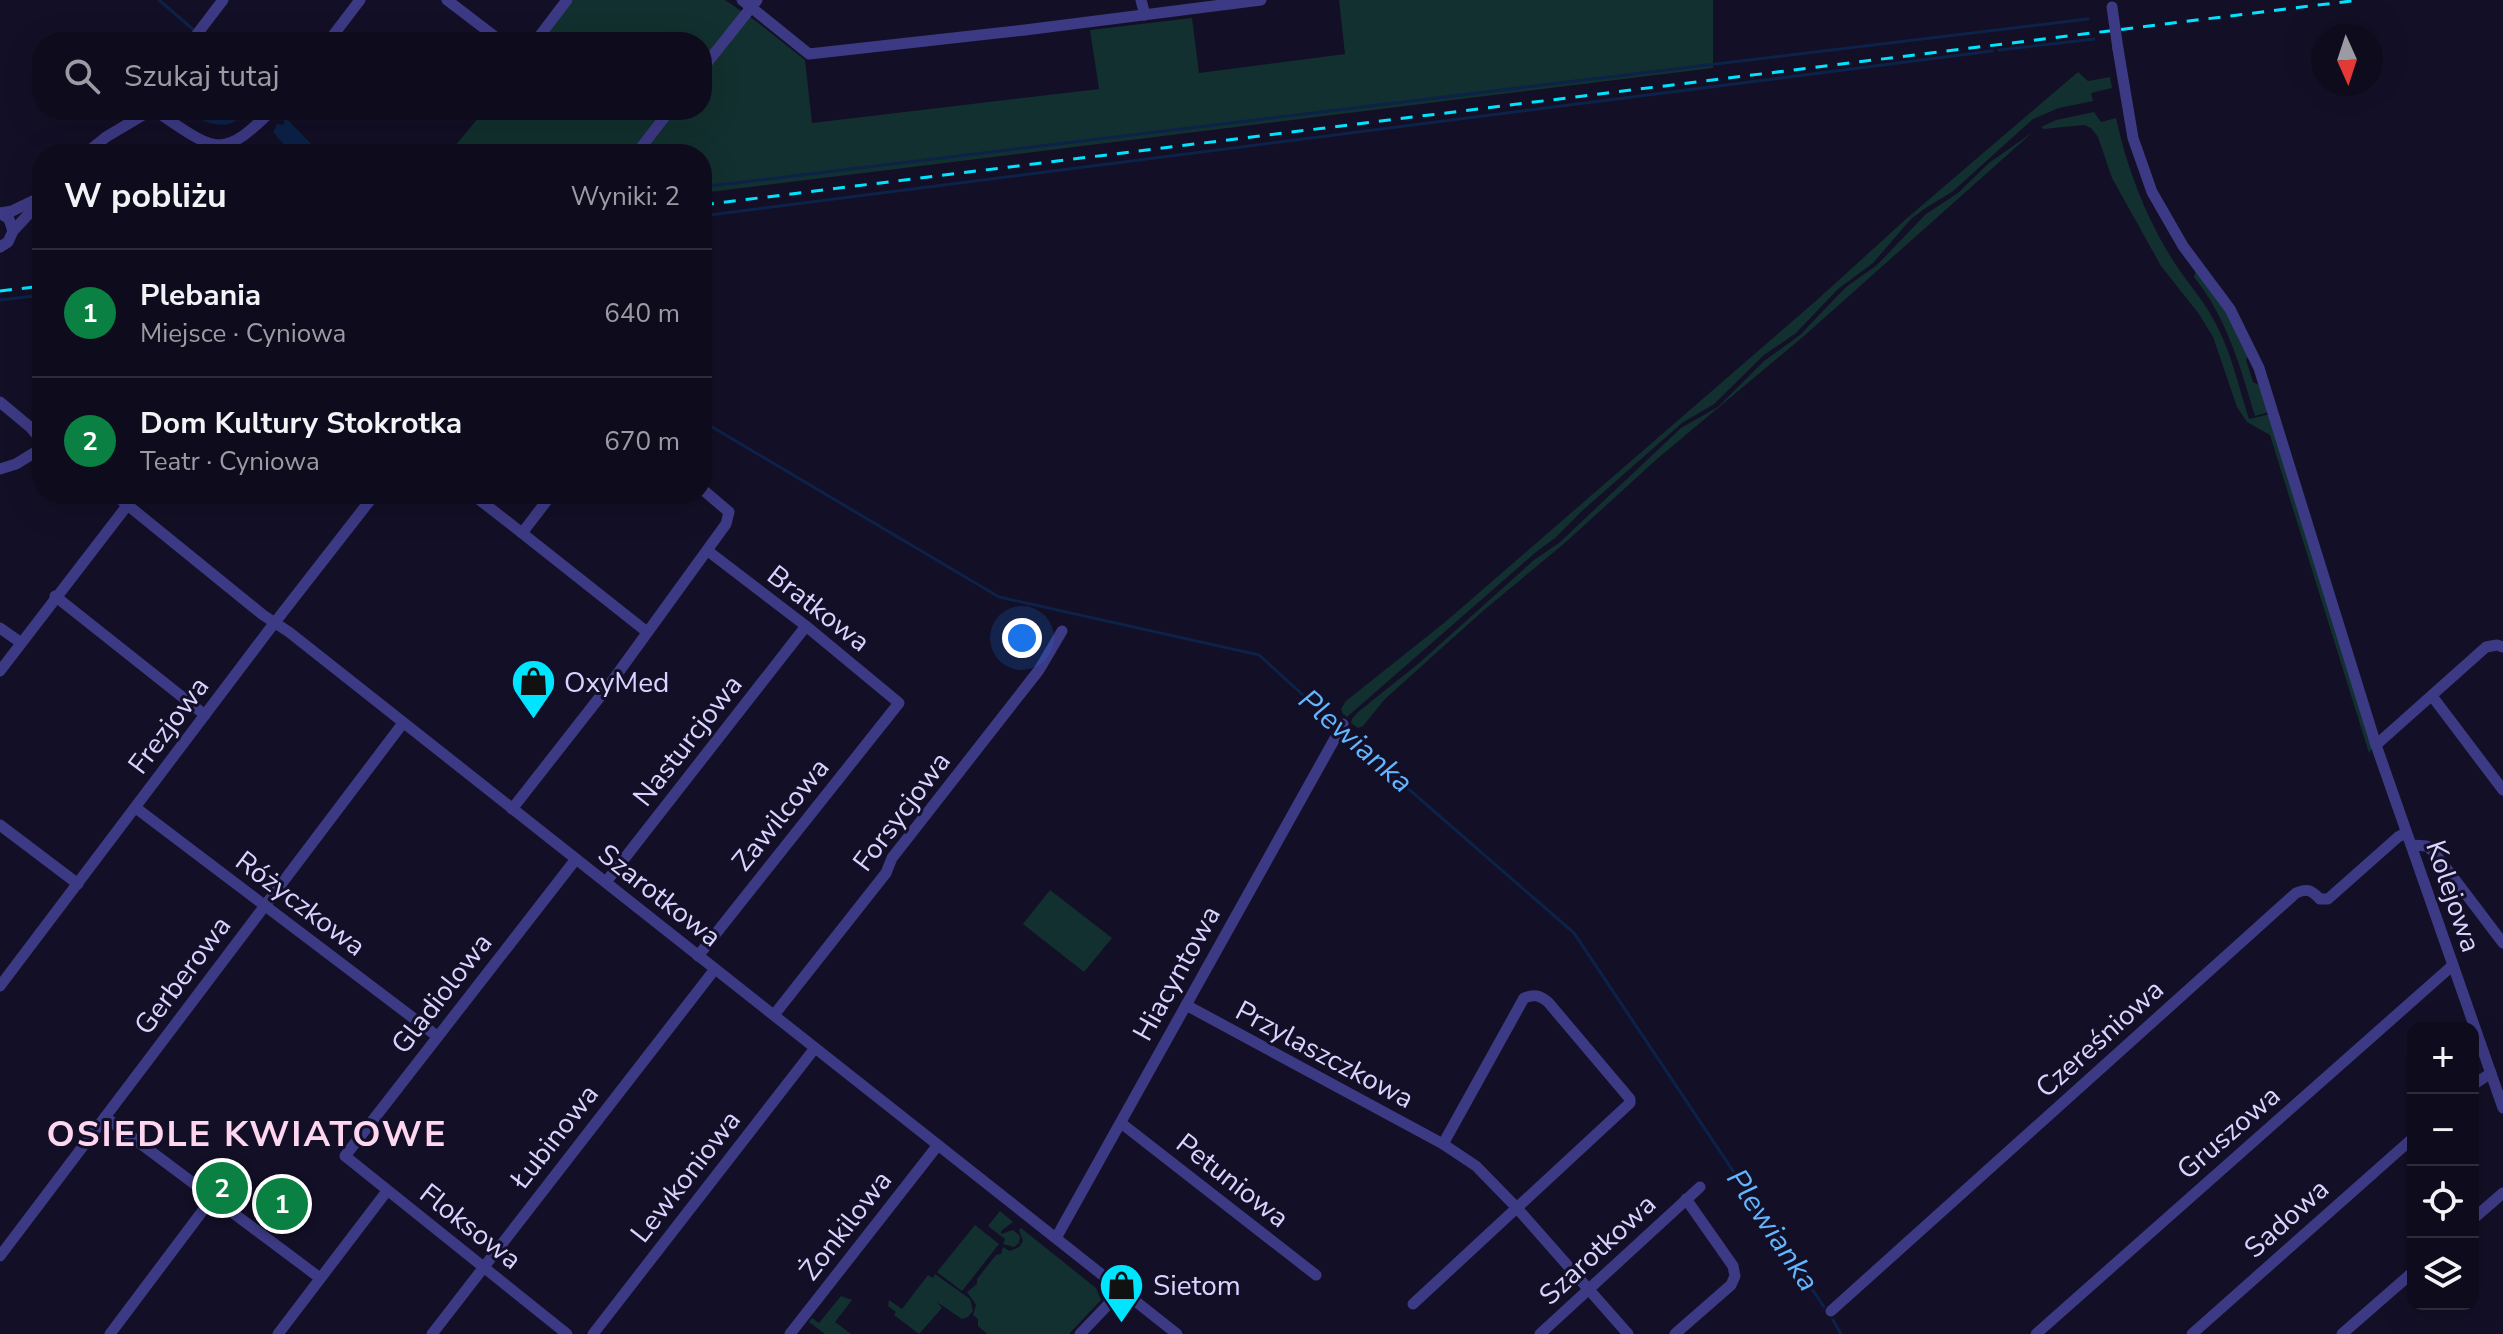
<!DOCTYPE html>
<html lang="pl">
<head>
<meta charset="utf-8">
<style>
	body { margin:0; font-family:"Nunito Sans",sans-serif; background:#171425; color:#f1f3f6 }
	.controls { position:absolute; right:24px; bottom:24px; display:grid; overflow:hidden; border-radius:16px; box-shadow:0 8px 32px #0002 }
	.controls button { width:72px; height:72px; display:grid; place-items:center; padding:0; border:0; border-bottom:2px solid #2e2b3b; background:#0e0b1c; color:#f1f3f6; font:40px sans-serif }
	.compass { position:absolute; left:2311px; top:24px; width:72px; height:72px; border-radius:50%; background:#0e0b1c; box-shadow:0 8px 32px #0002; rotate:177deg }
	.you { position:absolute; left:1022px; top:638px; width:28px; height:28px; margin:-20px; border:6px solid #fff; border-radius:50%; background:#1a73e8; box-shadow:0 0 0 12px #1a73e833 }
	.badge { display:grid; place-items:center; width:52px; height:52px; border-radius:50%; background:#0b8043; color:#fff; font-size:26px; font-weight:700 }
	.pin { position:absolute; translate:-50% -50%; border:4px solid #fff; box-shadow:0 2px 8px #0006 }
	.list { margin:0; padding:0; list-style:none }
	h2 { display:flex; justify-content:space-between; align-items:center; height:104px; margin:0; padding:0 32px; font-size:34px }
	h2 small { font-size:26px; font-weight:400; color:#9b9ba3 }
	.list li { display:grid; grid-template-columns:52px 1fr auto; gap:24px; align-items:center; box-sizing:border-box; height:128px; padding:0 32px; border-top:2px solid #2e2b3b }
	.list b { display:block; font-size:30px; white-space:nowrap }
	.list p { margin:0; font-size:26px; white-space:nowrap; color:#9b9ba3 }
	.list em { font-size:26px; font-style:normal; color:#9b9ba3 }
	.icon { flex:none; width:44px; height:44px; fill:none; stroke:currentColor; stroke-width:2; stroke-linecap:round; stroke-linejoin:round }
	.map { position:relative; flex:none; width:2503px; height:1334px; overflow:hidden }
	.search { position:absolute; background:#0e0b1c; box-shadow:0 8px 32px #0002; left:32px; top:32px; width:680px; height:88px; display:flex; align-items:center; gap:20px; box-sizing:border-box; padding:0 28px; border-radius:32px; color:#9b9ba3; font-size:30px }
	.panel { position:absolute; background:#0e0b1c; box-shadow:0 8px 32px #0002; left:32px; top:144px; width:680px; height:360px; border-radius:32px }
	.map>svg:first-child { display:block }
</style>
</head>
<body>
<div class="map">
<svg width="2503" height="1334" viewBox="0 0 2503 1334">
	<rect width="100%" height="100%" fill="#130f26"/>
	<g fill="#12302f">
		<polygon points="573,0 725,0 756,21 805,60 812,123 1099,89 1090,30 1192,18 1199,73 1345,54 1339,0 1713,0 1713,68 702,193 702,154 448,154 485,110 702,110 702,42 541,42"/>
		<polygon points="2078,72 2088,81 2110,77 2112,88 2091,93 2093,101 2059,108 2033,119 1952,192 1927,207 1911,219 1873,263 1838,289 1796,333 1764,355 1714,404 1682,423 1582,511 1555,538 1536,552 1347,717 1343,714 1341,709 1346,701 1444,623 1818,299 1906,219"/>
		<path d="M2094,112L2101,122L2116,118C2127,169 2147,221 2176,265C2190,286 2206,303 2217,326C2232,355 2239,388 2249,419L2270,414L2373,747L2369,753L2270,435L2247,422L2237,407L2213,337L2199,314L2161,266L2112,178L2098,137L2091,128L2084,125L2044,129L2041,127L2056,120Z"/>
		<polygon points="2033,132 1804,336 1657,459 1566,542 1484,610 1385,699 1363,726 1358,728 1351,723 1352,719 1358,712 1418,664 1534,560 1559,543 1681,428 1718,407 1764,361 1800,335 1846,287 1877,265 1926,214 1958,193 1989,163"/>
		<path d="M2196,270L2226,311L2249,355L2246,360L2253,382L2259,385L2269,412L2255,416C2240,366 2227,318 2194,277Z"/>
		<polygon points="1050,890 1112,938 1084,972 1023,924"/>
		<polygon points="1000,1211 1013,1222 1001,1231 1001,1234 1013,1230 1020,1236 1019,1243 1014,1247 1003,1244 1005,1239 988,1226"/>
		<polygon points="975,1225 999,1244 962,1291 937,1272"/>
		<polygon points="1021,1228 1096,1288 1101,1300 1069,1334 987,1334 978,1326 978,1319 973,1315 976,1305 967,1292 977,1284 977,1279 996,1255 1001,1254 1003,1247 1010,1251 1019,1247 1023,1241 1019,1230"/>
		<polygon points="935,1274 970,1299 973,1311 968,1317 962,1319 937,1302 942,1308 919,1334 894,1315 896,1312 888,1306 889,1300 902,1309 928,1275 933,1278"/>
		<polygon points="841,1296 852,1300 835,1322 851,1334 825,1334 809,1322 812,1318 819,1323"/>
	</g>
	<g fill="#0c2248">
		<path d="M183,110H235L244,112C228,136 202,121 183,110Z"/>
		<polygon points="280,112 321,154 292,154 273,132 277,124 282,125 285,122 278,114"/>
	</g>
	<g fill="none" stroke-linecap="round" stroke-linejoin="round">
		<g stroke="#0c2248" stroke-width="3">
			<polyline points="159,0 195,31"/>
			<polyline points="1999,50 2094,39"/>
			<polyline points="702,187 2088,19"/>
			<polyline points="702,216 1992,51"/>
			<polyline points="0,300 42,295"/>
			<polyline points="702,421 999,597 1259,655 1337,726"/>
			<polyline points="1343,732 1574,933 1824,1307"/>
			<polyline points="1833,1320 1841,1334"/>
		</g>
		<g stroke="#3d3a85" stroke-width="11">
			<polyline points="447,0 502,42"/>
			<polyline points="742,0 809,54 1025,30 1261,0"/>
			<polyline points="1141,0 1145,15"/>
			<polyline points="191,42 223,0"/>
			<polyline points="328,42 360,0"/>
			<polyline points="535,42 567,0"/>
			<polyline points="2118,49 2133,138 2152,192 2183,246 2230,309 2259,368 2376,745 2503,1108"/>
			<polyline points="702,69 757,0"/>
			<path d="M163,116C217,153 224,158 272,110"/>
			<polyline points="85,154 106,137 143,115"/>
			<polyline points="636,154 670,110"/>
			<polyline points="0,213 9,219 13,231 8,242 0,247"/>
			<polyline points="1,213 12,211 39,198"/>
			<polyline points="13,231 38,204 42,195"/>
			<polyline points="0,402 30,427 42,441"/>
			<polyline points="0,469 16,464 42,448"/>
			<polyline points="114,494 263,615 289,632 1177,1334"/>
			<polyline points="472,494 522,533 552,494"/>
			<polyline points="522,533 647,632"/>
			<polyline points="55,596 205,715"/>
			<polyline points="0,628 20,642"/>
			<polyline points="0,671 136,494"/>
			<polyline points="2432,696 2503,790"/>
			<polyline points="2376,745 2486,647 2497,645 2503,647"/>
			<polyline points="136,808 437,1036"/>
			<polyline points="512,809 610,684 726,524 729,512 702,489"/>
			<polyline points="0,825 78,884"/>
			<polyline points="2411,845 2427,846 2434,852 2503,943"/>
			<polyline points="606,882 806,626"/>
			<polyline points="698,956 899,703 806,626 708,551"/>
			<polyline points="0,986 269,630 375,494"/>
			<polyline points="1186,1005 1443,1144 1476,1166 1517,1208 1628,1334"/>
			<polyline points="774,1015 886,873 892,858 1039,670 1062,631"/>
			<polyline points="2473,1085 2491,1073"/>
			<polyline points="105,1117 320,1278"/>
			<polyline points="1121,1123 1316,1275"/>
			<polyline points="2473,1219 2503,1193"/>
			<polyline points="1056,1238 1343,724"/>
			<polyline points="0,1256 403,723"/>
			<path d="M1413,1304L1630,1103V1099L1548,1002C1539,995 1534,994 1524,998L1443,1144"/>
			<path d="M1831,1311L2296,893C2308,888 2311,890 2320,899H2328L2398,837L2406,833"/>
			<polyline points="110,1334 213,1197"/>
			<polyline points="278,1334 387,1191"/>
			<polyline points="432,1334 715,969"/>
			<polyline points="567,1334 345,1156 576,859"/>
			<polyline points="593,1334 815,1048"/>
			<polyline points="790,1334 938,1145"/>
			<polyline points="1080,1334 1122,1290"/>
			<polyline points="1540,1334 1700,1187"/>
			<polyline points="1675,1334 1731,1285 1735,1276 1733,1266 1686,1199"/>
			<polyline points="2036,1334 2453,965"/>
			<polyline points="2192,1334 2413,1138"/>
			<polyline points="2342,1334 2413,1272"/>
		</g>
		<g stroke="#00e5ff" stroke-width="3" stroke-dasharray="12 10" stroke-linecap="butt">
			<polyline points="702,205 2359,0"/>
			<polyline points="0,291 42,286"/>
		</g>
		<polyline stroke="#3d3a85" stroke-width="11" points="2112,7 2118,49"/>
	</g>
	<defs>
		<symbol id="shop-pin" viewBox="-11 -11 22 30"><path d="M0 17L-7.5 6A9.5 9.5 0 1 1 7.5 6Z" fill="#00e5ff" stroke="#130f26"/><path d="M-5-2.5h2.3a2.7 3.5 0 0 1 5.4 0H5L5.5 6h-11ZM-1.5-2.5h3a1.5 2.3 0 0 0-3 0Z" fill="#111"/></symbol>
	</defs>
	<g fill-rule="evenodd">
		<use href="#shop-pin" x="508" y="656" width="51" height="69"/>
		<use href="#shop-pin" x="1096" y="1260" width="51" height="69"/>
	</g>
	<g text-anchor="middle" stroke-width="6" stroke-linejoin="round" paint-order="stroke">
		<g font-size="28" fill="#d9d4ff" stroke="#130f26">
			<text transform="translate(819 608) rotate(38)" y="10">Bratkowa</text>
			<text transform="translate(168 725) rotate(-53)" y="10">Frezjowa</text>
			<text transform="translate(687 740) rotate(-52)" y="10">Nasturcjowa</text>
			<text transform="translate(901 811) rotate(-53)" y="10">Forsycjowa</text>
			<text transform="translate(780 814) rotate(-51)" y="10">Zawilcowa</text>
			<text transform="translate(660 895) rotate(38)" y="10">Szarotkowa</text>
			<text transform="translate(2454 896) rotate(71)" y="10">Kolejowa</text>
			<text transform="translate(301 903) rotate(37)" y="10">Różyczkowa</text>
			<text transform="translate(1176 973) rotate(-61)" y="10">Hiacyntowa</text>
			<text transform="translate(182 975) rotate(-53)" y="10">Gerberowa</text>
			<text transform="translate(441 993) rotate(-52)" y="10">Gladiolowa</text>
			<text transform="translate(2099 1038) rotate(-42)" y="10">Czereśniowa</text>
			<text transform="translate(1325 1054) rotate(28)" y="10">Przylaszczkowa</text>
			<text transform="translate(2228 1132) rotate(-41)" y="10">Gruszowa</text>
			<text transform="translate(554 1136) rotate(-52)" y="10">Łubinowa</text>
			<text transform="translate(685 1176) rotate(-52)" y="10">Lewkoniowa</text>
			<text transform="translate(1233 1180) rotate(38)" y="10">Petuniowa</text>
			<text transform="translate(2286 1218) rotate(-42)" y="10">Sadowa</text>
			<text transform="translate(845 1225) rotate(-52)" y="10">Żonkilowa</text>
			<text transform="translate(471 1226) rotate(38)" y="10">Floksowa</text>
			<text transform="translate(1597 1249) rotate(-43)" y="10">Szarotkowa</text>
		</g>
		<g font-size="28" fill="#d9d4ff" stroke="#130f26" text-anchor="start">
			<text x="564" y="692">OxyMed</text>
			<text x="1153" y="1295">Sietom</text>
		</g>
		<g font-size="30" font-style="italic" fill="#62b6ff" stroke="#130f26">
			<text transform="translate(1356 741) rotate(41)" y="10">Plewianka</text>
			<text transform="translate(1773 1230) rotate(56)" y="10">Plewianka</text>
		</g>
		<g font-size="36" font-weight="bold" letter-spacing="2" fill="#ffd6f0" stroke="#130f26">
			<text x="247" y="1146">OSIEDLE KWIATOWE</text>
		</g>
	</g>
</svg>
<div class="controls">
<button>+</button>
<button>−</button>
<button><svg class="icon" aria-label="locate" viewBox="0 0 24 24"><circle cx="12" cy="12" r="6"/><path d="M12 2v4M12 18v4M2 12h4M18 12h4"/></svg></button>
<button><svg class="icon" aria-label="layers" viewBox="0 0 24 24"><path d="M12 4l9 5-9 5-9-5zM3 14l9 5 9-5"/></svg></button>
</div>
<svg class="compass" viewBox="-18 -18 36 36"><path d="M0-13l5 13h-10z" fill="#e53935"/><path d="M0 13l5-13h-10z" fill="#9b9ba3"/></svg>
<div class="you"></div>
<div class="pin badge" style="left:282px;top:1204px">1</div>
<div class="pin badge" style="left:222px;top:1188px">2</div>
<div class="search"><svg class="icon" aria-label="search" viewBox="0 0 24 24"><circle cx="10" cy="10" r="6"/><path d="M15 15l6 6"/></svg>Szukaj tutaj</div>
<section class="panel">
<h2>W pobliżu<small>Wyniki: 2</small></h2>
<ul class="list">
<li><span class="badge">1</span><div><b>Plebania</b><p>Miejsce · Cyniowa</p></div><em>640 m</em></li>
<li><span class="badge">2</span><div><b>Dom Kultury Stokrotka</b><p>Teatr · Cyniowa</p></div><em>670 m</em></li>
</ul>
</section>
</div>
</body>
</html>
